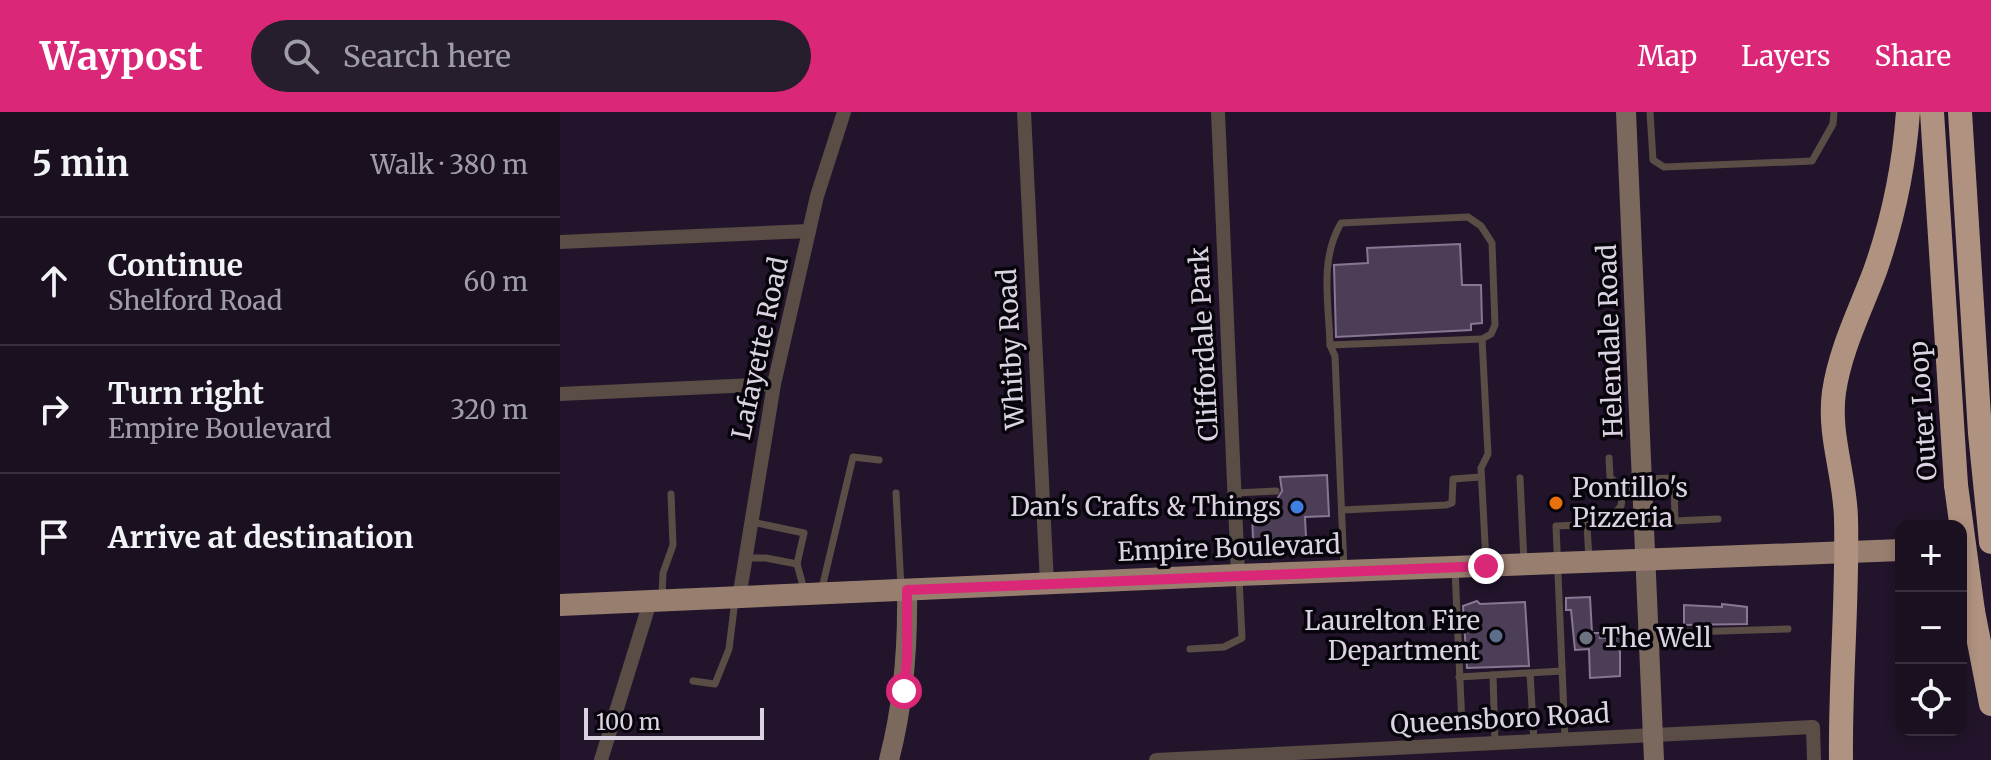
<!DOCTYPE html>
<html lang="en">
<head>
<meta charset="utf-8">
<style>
	body { margin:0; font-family:Merriweather,serif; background:#271e2d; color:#f1f3f6 }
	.controls { position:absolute; right:24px; bottom:24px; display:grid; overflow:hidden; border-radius:16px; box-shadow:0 4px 12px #0003 }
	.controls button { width:72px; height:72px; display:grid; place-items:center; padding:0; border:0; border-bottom:2px solid #38303e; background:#1a1020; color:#f1f3f6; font:40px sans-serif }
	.scale { position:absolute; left:24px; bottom:20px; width:180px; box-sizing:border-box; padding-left:8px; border:4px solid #dbd3e2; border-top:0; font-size:22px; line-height:28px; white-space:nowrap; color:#dbd3e2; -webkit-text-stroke:6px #08040c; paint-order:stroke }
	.stop { position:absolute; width:24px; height:24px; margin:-18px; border:6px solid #db2777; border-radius:50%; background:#fff }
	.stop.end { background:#db2777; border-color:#fff; box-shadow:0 2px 8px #0008 }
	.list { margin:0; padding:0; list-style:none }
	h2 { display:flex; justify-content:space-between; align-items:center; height:104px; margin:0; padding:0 32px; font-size:34px }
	h2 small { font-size:26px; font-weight:400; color:#9f9da5 }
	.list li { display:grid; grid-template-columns:52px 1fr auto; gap:24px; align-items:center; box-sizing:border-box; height:128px; padding:0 32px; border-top:2px solid #38303e }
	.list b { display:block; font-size:30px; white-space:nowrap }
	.list p { margin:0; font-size:26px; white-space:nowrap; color:#9f9da5 }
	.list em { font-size:26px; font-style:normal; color:#9f9da5 }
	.icon { flex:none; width:44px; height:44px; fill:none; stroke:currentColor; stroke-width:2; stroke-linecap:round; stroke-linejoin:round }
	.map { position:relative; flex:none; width:1431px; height:648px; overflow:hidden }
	header { display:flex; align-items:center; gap:48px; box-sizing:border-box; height:112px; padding:0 40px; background:#db2777; color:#fff }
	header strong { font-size:38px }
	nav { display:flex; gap:44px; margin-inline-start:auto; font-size:28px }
	.search { width:560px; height:72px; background:#271e2d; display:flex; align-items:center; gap:20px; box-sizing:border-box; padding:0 28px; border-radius:44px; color:#9f9da5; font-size:30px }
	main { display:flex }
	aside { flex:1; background:#1a1020 }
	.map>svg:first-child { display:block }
</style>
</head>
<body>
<header>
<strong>Waypost</strong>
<div class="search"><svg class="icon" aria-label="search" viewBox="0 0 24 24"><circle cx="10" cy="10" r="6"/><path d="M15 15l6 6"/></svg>Search here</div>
<nav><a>Map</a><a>Layers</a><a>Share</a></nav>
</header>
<main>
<aside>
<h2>5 min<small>Walk · 380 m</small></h2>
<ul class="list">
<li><svg class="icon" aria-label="ahead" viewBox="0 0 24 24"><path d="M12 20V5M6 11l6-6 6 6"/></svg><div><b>Continue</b><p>Shelford Road</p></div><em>60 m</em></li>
<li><svg class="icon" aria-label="right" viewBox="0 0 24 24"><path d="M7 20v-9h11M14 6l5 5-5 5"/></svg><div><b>Turn right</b><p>Empire Boulevard</p></div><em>320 m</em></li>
<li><svg class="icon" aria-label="arrive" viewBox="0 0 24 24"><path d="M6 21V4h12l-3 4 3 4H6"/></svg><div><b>Arrive at destination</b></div></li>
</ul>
</aside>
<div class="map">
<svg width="1431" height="648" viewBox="0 0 1431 648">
	<rect width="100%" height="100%" fill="#22152b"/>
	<g fill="#4c3e57" stroke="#877793" stroke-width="2">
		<polygon points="900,132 902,173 921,173 922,211 911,212 911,218 776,225 774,153 808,151 807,136"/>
		<polygon points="767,363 769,404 745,405 746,426 693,429 692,396 717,395 717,387 722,379 720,365"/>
		<polygon points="1030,485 1032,521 1040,521 1040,526 1060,525 1060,564 1030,566 1029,537 1015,538 1011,498 1006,498 1006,486"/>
		<polygon points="917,489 920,492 965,490 969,554 907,556 903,494"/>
		<polygon points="1162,492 1187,495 1187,512 1124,513 1124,493 1162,495"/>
	</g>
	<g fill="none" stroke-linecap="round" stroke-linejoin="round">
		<g stroke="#594d46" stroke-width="7">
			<polyline points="1090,0 1093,48 1104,55 1252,49 1273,12 1274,0"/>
			<polyline points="770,233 922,227"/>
			<polyline points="1049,346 1050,365 1063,378"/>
			<polyline points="960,366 964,450"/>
			<polyline points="1084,367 1114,366 1115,409 1158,407"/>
			<polyline points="336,381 341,475"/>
			<polyline points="675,381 716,379"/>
			<polyline points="783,398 886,393 892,391 893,367 921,365"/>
			<polyline points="192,410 244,421 237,452 245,481"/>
			<polyline points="1027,413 1029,447"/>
			<polyline points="186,446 206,446 237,452"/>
			<path d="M784,457L775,244L770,233C769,191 759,149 781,111L908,105L921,114L932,131L935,213L931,222L922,227L928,342L921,356L926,450"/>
			<polyline points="895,457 902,614"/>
			<polyline points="262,476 293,345 319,348"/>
			<polyline points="102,483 103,461 113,433 111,382"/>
			<polyline points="1091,521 1228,517"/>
			<polyline points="630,537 664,535 682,526 679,466"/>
			<polyline points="970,561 974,629"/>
			<polyline points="933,563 935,631"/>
			<polyline points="899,565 1002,559"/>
			<polyline points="133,569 155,572 169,537 175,488"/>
			<polyline points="1005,627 996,414 1045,412 1061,394 1063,378 1082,377"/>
		</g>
		<g stroke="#594d46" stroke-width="14">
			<polyline points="464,0 487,472"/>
			<polyline points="658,0 678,463"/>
			<polyline points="0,130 249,119"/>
			<polyline points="0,282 214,272"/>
			<polyline points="179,486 214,272 257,84 284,0"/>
			<polyline points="41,648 90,490"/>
			<polyline points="596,648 1253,615 1254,648"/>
		</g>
		<g stroke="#7c695d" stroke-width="20">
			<polyline points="1066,0 1094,648"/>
			<path d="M329,648C344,591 348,536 347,478"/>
		</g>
		<polyline stroke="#987e6f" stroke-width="22" points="0,493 678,463 1341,438"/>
		<g stroke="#b09280" stroke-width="24">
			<polyline points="1372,0 1396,373"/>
			<polyline points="1400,0 1420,321 1431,430"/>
			<polyline points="1413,499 1431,592"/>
			<path d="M1281,648C1280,567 1288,487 1286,406C1285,363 1268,323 1274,280C1280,238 1300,199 1315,159C1333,108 1344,55 1348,0"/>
		</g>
		<polyline stroke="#b09280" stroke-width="24" points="1396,373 1413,499"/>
	</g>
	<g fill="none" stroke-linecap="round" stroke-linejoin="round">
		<polyline stroke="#db2777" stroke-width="10" points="344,579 347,547 347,478 926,454"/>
	</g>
	<circle fill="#e8710a" stroke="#08040c" stroke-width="3" cx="996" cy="391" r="8"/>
	<circle fill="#3f7fe0" stroke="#08040c" stroke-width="3" cx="737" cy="395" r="8"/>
	<circle fill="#5c6f8a" stroke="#08040c" stroke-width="3" cx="936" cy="524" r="8"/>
	<circle fill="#6b7280" stroke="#08040c" stroke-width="3" cx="1026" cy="526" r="8"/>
	<g text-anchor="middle" stroke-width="7" stroke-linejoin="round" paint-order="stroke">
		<g font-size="26" fill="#dbd3e2" stroke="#08040c">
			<text transform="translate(1050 229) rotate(-92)" y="9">Helendale Road</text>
			<text transform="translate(644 232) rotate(-93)" y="9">Cliffordale Park</text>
			<text transform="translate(200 236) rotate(-78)" y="9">Lafayette Road</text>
			<text transform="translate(451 237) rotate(-93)" y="9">Whitby Road</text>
			<text transform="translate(1363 299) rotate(-94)" y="9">Outer Loop</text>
			<text transform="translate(669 436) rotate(-2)" y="9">Empire Boulevard</text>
			<text transform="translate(940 607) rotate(-3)" y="9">Queensboro Road</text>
		</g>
		<g font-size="26" fill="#dbd3e2" stroke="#08040c" text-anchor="start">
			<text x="1012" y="385">Pontillo's<tspan x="1012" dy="30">Pizzeria</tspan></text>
			<text x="721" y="404" text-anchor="end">Dan's Crafts &amp; Things</text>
			<text x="920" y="518" text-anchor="end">Laurelton Fire<tspan x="920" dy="30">Department</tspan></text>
			<text x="1042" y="535">The Well</text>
		</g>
	</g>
</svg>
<div class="controls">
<button>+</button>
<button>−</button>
<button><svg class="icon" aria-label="locate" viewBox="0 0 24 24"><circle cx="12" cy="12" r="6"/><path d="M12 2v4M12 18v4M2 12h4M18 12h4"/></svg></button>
</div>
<div class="scale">100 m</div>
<div class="stop" style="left:344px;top:579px"></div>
<div class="stop end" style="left:926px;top:454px"></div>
</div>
</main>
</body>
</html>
